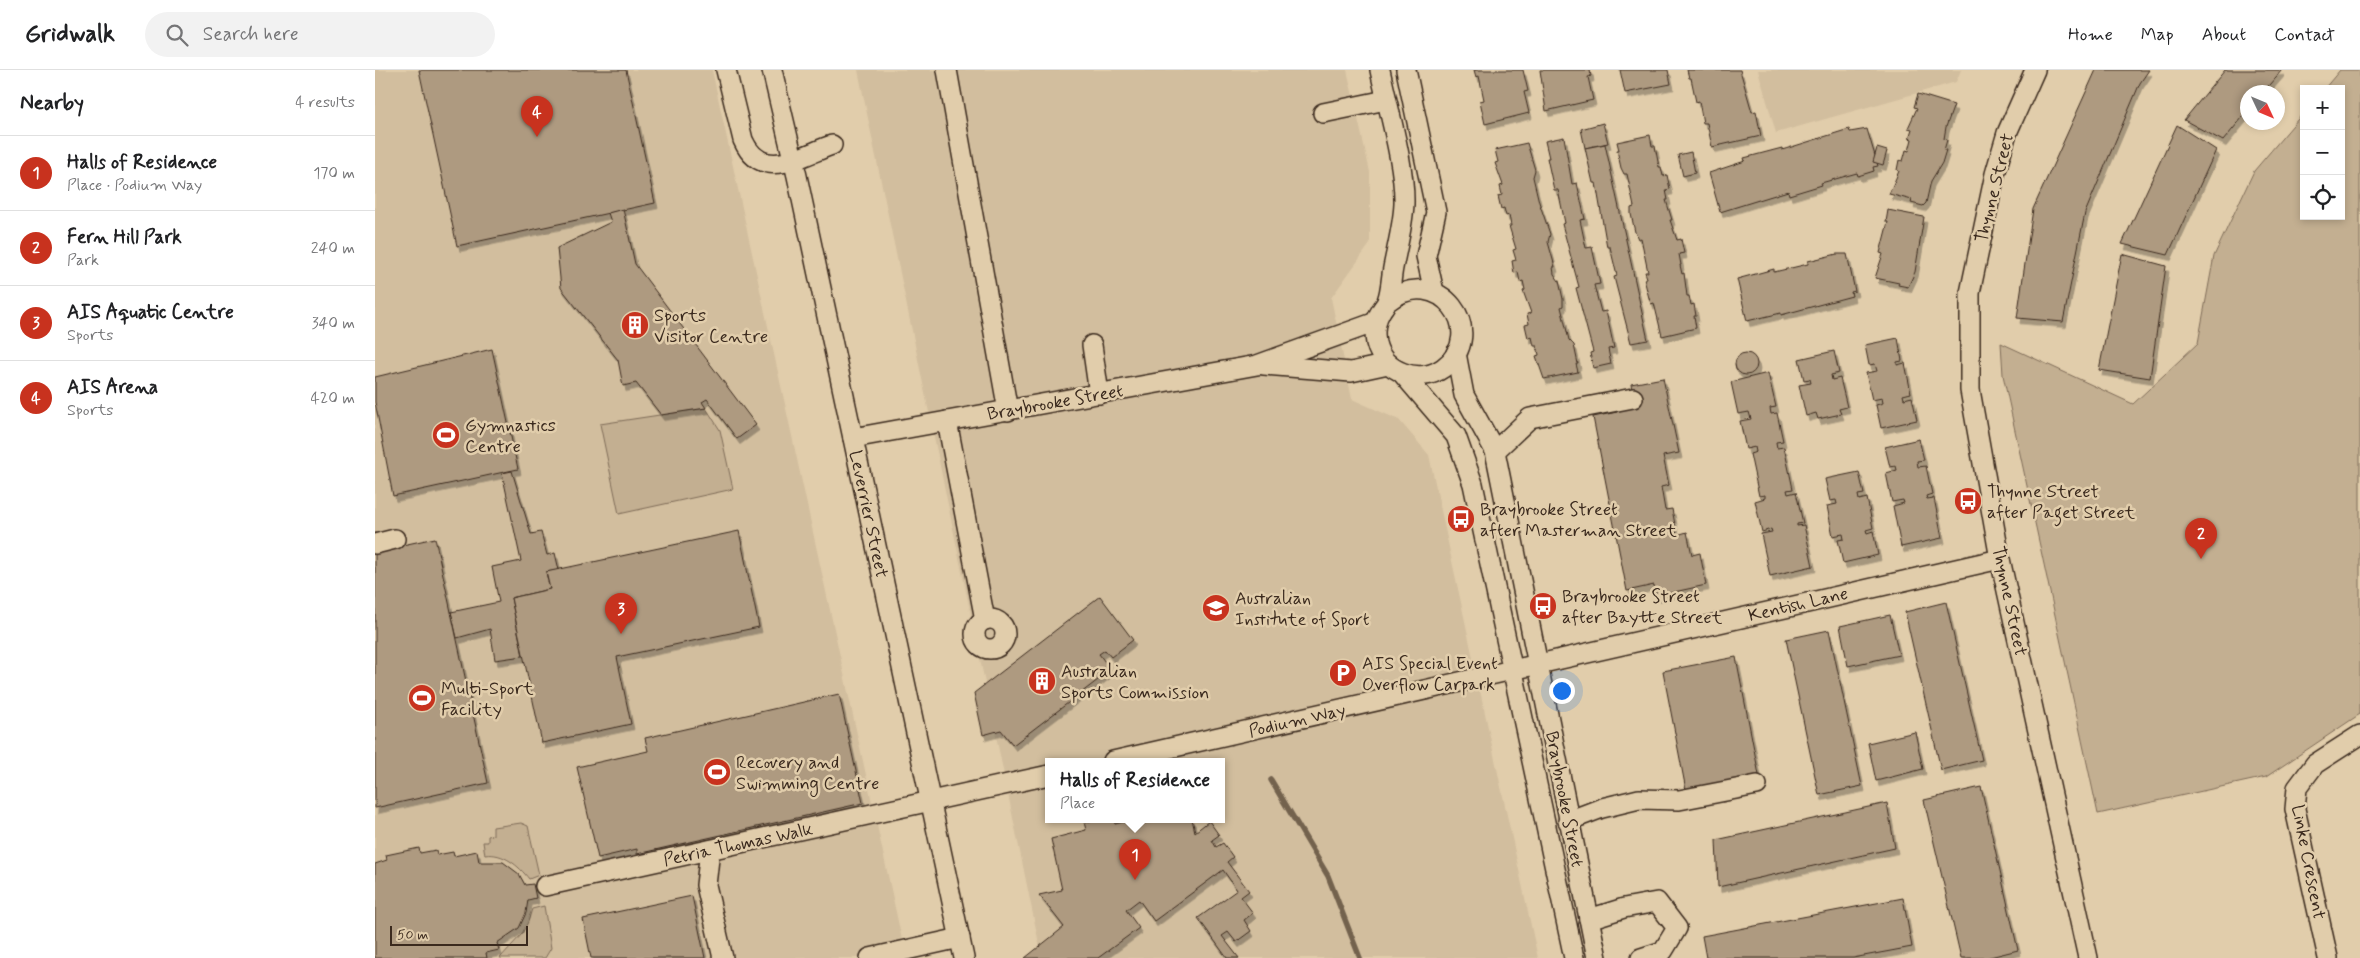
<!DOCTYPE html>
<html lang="en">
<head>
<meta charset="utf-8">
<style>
	body { margin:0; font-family:Mynerve,sans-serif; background:#f2f2f2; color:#202124 }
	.controls { position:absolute; right:15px; top:15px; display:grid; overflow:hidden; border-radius:0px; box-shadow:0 2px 8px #0003 }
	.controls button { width:45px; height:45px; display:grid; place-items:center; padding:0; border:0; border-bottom:1px solid #e0e0e0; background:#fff; color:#202124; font:25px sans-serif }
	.compass { position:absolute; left:1865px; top:15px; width:45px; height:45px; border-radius:50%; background:#fff; box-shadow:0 2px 8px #0003; rotate:134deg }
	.scale { position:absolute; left:15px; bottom:12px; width:138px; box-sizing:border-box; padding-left:5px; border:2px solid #3b2a1e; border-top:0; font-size:14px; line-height:18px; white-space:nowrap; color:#3b2a1e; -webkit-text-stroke:4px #e1cdab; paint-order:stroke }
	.you { position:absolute; left:1186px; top:620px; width:18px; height:18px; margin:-12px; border:4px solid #fff; border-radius:50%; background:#1a73e8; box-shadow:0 0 0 8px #1a73e833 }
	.badge { display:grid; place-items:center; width:32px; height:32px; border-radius:50%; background:#c8321e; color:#fff; font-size:16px; font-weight:700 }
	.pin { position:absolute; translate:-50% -41px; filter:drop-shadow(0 1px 2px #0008) }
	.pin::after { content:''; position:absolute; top:26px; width:18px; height:15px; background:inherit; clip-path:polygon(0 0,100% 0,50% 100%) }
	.popup { position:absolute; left:670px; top:688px; width:180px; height:65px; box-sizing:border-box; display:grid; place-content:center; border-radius:0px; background:#fff; filter:drop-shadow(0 1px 4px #0005); font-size:16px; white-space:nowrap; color:#757577 }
	.popup b { font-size:19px; color:#202124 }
	.popup::after { content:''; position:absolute; left:50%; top:100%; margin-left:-10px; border:10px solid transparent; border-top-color:#fff }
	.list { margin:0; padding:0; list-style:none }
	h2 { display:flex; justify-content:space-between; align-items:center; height:65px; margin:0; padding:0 20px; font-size:21px }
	h2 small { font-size:16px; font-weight:400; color:#757577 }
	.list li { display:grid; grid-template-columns:32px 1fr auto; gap:15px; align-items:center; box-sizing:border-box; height:75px; padding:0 20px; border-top:1px solid #e0e0e0 }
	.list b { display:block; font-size:19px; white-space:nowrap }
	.list p { margin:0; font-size:16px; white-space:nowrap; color:#757577 }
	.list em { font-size:16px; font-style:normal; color:#757577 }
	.icon { flex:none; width:28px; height:28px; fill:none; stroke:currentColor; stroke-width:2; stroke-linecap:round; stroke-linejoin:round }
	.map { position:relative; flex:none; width:1985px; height:888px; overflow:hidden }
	header { display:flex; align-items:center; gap:30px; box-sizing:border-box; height:70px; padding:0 25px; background:#fff; border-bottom:1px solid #e0e0e0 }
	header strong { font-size:24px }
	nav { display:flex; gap:28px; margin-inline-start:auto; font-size:18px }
	.search { width:350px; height:45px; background:#f2f2f2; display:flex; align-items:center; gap:12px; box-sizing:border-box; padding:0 18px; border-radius:28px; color:#757577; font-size:19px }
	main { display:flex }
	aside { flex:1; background:#fff }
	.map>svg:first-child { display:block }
</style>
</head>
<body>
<header>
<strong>Gridwalk</strong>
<div class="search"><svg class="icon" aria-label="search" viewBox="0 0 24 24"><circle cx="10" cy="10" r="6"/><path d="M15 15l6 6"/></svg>Search here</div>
<nav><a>Home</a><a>Map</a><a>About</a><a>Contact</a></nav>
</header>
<main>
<aside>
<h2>Nearby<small>4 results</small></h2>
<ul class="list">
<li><span class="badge">1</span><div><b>Halls of Residence</b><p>Place · Podium Way</p></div><em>170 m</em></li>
<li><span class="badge">2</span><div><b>Fern Hill Park</b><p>Park</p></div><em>240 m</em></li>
<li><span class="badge">3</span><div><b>AIS Aquatic Centre</b><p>Sports</p></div><em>340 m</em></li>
<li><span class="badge">4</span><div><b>AIS Arena</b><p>Sports</p></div><em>420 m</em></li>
</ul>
</aside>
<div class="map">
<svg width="1985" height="888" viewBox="0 0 1985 888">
	<defs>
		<filter id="shadow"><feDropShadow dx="3" dy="5.5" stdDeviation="0" flood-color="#0004"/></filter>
	</defs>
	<rect width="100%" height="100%" fill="#e1cdab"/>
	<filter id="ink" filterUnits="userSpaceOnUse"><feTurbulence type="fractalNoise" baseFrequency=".02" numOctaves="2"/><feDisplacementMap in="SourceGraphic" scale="10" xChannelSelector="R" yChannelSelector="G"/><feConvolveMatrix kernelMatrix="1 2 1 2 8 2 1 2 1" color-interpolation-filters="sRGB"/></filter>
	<g filter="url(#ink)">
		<g fill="#d2be9e" fill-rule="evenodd">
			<polygon points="0,0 337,0 531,888 0,888"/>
			<path d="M483,0H972L995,102V174L956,228L977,329L1024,350L1054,385L1163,888H667ZM674,691H846V749H674Z"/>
			<polygon points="1383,0 1586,0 1581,12 1401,63"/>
		</g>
		<g fill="#c3af91" stroke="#7f6c58">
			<polygon points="1965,0 1985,0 1985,644 1891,707 1723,744 1628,305 1626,273 1758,334 1823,273 1839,186 1879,101 1929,42 1929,146 1966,146 1966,19 1949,19"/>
			<polygon points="331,338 345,360 358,419 244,444 225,354"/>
			<path d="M146,753L153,756L164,805L154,809C144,796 128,782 110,785L108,772H113V766L118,765V757Z"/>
			<polygon points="169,836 176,878 170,888 125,888 147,864 153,852 157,839"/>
		</g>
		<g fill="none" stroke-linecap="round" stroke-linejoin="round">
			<polyline stroke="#73624e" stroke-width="5.5" points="896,710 953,806 985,888"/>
		</g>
		<g fill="#ae9a80" stroke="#3b2a1e" filter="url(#shadow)">
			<polygon points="44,0 251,0 280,133 82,176"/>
			<polygon points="1099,0 1148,0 1153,21 1149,22 1154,43 1110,54 1105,31 1109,30 1104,6 1101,7"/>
			<polygon points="1165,0 1215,0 1216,6 1213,7 1218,30 1171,41"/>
			<polygon points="1245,0 1293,0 1296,14 1250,23"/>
			<polygon points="1312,0 1365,0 1377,42 1381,41 1386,66 1337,77 1332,53 1328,53 1324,31 1321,32 1316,8 1314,8"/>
			<polygon points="1721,0 1774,0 1765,13 1710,143 1688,252 1642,248 1658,139"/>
			<polygon points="1850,0 1907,0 1888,22 1872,22 1872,42 1848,71 1809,50"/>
			<polygon points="1543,24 1579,35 1571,57 1569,69 1572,70 1569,80 1571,80 1567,93 1556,111 1551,133 1548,136 1536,133 1537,130 1514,124 1524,101 1522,100 1524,90 1528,91 1531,80 1534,81 1537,69 1534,68 1537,59 1533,58 1542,38 1539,37"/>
			<polygon points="1228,53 1233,73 1210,78 1206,59"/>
			<polygon points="1802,55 1841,80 1793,185 1747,174"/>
			<polygon points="1474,59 1475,62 1492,59 1503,96 1498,97 1499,101 1483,106 1482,103 1446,113 1447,115 1414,125 1413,121 1345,142 1334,103 1370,91 1369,88 1407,78 1407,80"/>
			<polygon points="1275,65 1277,76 1280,76 1284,97 1286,97 1288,106 1292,105 1295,119 1291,120 1293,130 1291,130 1297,150 1295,150 1302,170 1306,169 1309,183 1304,184 1306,195 1305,195 1307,204 1309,203 1312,226 1314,226 1316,235 1319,234 1321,246 1319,246 1321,258 1287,266 1279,233 1276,234 1274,228 1269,209 1272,208 1270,202 1273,202 1266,168 1263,169 1260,162 1256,144 1256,138 1259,137 1252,104 1249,104 1246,98 1242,80 1244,80 1242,72"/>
			<polygon points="1189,67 1197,114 1202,113 1210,149 1205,150 1211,178 1217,177 1225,214 1219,215 1226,242 1231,241 1239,278 1233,279 1236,294 1218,298 1215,283 1218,282 1201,218 1204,217 1187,154 1190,153 1183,120 1179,120 1172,88 1174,88 1170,71"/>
			<polygon points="1152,73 1160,100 1158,107 1164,132 1175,164 1173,172 1180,197 1178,197 1179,204 1184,211 1188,229 1188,236 1186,237 1194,270 1199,275 1203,294 1201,294 1203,302 1169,309 1161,286 1164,285 1162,276 1159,276 1157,267 1153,268 1150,255 1154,254 1152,244 1156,243 1148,221 1150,220 1148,211 1145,212 1143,202 1139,203 1137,191 1141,190 1138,180 1141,179 1134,156 1136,156 1134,145 1131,146 1129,138 1126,139 1123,126 1127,125 1125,116 1128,115 1120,93 1123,92 1120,80"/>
			<polygon points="1230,74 1273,270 1256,273 1239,207 1242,206 1235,177 1232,177 1221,113 1218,113 1210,78"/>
			<polygon points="1502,78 1512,81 1508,95 1498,92"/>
			<polygon points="1316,82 1320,103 1308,106 1303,85"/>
			<polygon points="248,139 260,194 381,355 362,369 332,329 327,332 331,338 286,345 261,313 248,316 243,290 186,218 182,178 236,152 233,143"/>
			<polygon points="1513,140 1549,147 1540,202 1533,217 1523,215 1524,213 1500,208 1508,184 1505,183 1513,152 1511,152"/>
			<polygon points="1462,184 1472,184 1480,221 1476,222 1477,226 1406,245 1406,243 1372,251 1362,209 1399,199 1399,202 1433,194 1433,191"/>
			<polygon points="1747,184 1791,196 1775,308 1724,300"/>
			<polygon points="1523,268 1527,291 1522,292 1522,295 1530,293 1536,323 1528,325 1529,329 1537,327 1542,350 1506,358 1501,335 1508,333 1507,328 1497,330 1491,303 1502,301 1500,294 1494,295 1490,275"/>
			<polygon points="117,279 143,399 18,426 0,332 0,307"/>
			<polygon points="1459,281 1464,303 1456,305 1457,310 1465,308 1472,337 1464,339 1466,344 1443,349 1441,343 1431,346 1424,315 1436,313 1435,309 1429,310 1424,289"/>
			<circle cx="1371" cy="294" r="11"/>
			<polygon points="1393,303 1401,337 1395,338 1396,344 1402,343 1408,371 1401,372 1402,378 1409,377 1418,419 1412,420 1413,424 1421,422 1428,453 1422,454 1422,456 1429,455 1438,496 1395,506 1386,464 1397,462 1396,459 1387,462 1380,431 1390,428 1390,425 1384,426 1375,384 1381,382 1380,377 1371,379 1365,351 1376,349 1374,342 1363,344 1356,312"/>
			<polygon points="1288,308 1304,383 1288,386 1294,415 1286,417 1290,440 1297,439 1302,465 1312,462 1317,485 1325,483 1331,515 1281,526 1279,515 1252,521 1218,347 1242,342 1240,331 1258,328 1256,314"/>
			<polygon points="1544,369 1549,390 1542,391 1543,397 1551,396 1557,424 1551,426 1552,429 1559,428 1567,468 1526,477 1518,436 1529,433 1528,430 1517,432 1511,403 1522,400 1521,396 1515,397 1510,377"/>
			<polygon points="137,401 156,464 166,462 172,485 180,483 184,500 171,502 175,519 136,528 148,586 120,590 115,559 82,568 76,542 124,532 117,497 146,491 127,403"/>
			<polygon points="1484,402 1489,424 1483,425 1484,430 1492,428 1498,458 1491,460 1492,463 1498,461 1503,485 1468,493 1463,470 1469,469 1468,464 1458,466 1452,436 1462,434 1461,430 1455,431 1450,409"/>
			<polygon points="364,461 384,557 242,587 256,654 167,673 136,528 175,519 171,502"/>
			<polygon points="60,468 113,713 0,738 0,481"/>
			<polygon points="725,526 758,570 736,587 730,580 724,584 736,600 638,675 626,660 608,665 599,623"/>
			<polygon points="1571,532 1607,690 1566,700 1530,542"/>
			<polygon points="1515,545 1524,585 1473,596 1465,556"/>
			<polygon points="1454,560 1487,716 1444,725 1411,569"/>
			<polygon points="1361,587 1384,705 1311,720 1288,601"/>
			<polygon points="464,624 488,733 262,784 262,779 223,788 202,697 273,681 270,668"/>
			<polygon points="1540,662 1548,699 1501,711 1493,673"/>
			<polygon points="1606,717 1643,880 1611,888 1586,888 1549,730"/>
			<polygon points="1512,733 1520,778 1343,817 1341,770"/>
			<polygon points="725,749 739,749 740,754 760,749 817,749 820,762 834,751 844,765 837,770 841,777 848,773 858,787 852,792 874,821 866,827 878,843 869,850 876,861 861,872 853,862 847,866 864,888 852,888 823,848 862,820 848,800 779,851 764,830 751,840 764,858 723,888 650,888 689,857 664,825 687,820 676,769 711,760 709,752"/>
			<polygon points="44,778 45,783 61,780 62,785 78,782 79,786 102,781 104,792 128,792 144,804 150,815 158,814 161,828 153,830 151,843 144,858 122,873 124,880 111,883 112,888 0,888 0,794 12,790 11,785"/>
			<polygon points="317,826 330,888 216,888 208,849"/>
			<polygon points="1528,828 1537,877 1478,888 1331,888 1327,866"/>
		</g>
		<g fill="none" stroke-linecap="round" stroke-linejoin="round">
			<defs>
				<g id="minor">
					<path d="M351,0L368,70C387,113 425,86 457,75"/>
					<polyline points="397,0 422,106 589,888"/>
					<polyline points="572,0 633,341"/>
					<path d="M1005,0C1013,39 1030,95 1029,134C1028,155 1022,177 1018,198C1016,208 1016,221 1012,231C1011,235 1008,237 1006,241C1000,250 999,263 1001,273C1008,302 1044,315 1068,298C1116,263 1063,191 1012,232"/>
					<polyline points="1031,0 1061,142 1051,186 1059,222"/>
					<polyline points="1660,0 1632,63 1620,104 1595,223 1595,320 1625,489 1713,888"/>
					<polyline points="948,43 1011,30"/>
					<polyline points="717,275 724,324"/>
					<polyline points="1081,283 1089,325 1120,381 1222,888"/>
					<polyline points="889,295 976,302 1013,294"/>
					<polyline points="1027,303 1081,366 1098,414 1199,888"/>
					<polyline points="572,351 610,550"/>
					<polyline points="478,368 882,295 1001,252"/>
					<polyline points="1120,381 1155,348 1258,328"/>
					<polyline points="0,474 20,469"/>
					<circle cx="615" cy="564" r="15"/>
					<polyline points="738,691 1625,489"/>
					<polyline points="1193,751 1227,738 1264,729 1304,730 1382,715"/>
					<polyline points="335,780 331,815 348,888"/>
					<polyline points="170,816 674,705"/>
					<polyline points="1214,849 1249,838 1282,832 1302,858 1288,881 1266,888"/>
					<polyline points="495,888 585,868"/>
					<polyline points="1953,888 1920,739 1922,718 1940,694 1985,665"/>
				</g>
			</defs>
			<use href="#minor" stroke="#3b2a1e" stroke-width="22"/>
			<use href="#minor" stroke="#e1cdab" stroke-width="19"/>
		</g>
	</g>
	<defs>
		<symbol id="building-disc" viewBox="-11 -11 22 22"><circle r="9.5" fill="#c8321e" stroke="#e1cdab"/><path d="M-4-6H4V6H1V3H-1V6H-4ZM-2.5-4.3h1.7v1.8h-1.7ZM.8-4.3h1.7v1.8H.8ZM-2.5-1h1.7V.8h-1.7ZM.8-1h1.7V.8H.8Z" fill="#fff"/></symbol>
		<symbol id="stadium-disc" viewBox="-11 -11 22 22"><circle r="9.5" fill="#c8321e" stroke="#e1cdab"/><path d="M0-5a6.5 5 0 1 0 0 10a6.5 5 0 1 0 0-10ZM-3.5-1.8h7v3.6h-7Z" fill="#fff"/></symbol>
		<symbol id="bus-disc" viewBox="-11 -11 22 22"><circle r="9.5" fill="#c8321e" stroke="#e1cdab"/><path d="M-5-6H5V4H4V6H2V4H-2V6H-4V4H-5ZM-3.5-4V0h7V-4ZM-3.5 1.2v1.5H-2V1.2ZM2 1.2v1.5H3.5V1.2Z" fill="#fff"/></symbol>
		<symbol id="university-disc" viewBox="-11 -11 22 22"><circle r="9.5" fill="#c8321e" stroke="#e1cdab"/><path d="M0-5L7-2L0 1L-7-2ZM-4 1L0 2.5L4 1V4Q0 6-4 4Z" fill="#fff"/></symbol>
		<symbol id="parking-disc" viewBox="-11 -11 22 22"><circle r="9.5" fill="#c8321e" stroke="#e1cdab"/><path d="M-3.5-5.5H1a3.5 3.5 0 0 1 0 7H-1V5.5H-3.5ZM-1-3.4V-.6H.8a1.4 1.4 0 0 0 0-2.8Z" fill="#fff"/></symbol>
	</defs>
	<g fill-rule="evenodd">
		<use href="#building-disc" x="244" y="239" width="32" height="32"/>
		<use href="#stadium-disc" x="55" y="349" width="32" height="32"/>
		<use href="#bus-disc" x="1577" y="415" width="32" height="32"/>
		<use href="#bus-disc" x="1070" y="433" width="32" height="32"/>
		<use href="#bus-disc" x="1152" y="520" width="32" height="32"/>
		<use href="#university-disc" x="825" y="522" width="32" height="32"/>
		<use href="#parking-disc" x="952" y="587" width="32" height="32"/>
		<use href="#building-disc" x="651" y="595" width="32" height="32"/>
		<use href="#stadium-disc" x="31" y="612" width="32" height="32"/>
		<use href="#stadium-disc" x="326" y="686" width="32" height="32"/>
	</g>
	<g text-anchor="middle" stroke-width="5" stroke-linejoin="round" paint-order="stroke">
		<g font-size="18" fill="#3b2a1e" stroke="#e1cdab">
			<text transform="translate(1619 118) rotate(-76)" y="6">Thynne Street</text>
			<text transform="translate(680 332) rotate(-10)" y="6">Braybrooke Street</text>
			<text transform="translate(494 444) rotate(78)" y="6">Leverrier Street</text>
			<text transform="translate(1635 531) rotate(78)" y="6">Thynne Street</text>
			<text transform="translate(1423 534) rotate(-13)" y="6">Kentish Lane</text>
			<text transform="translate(922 650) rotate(-13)" y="6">Podium Way</text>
			<text transform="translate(1190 729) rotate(79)" y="6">Braybrooke Street</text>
			<text transform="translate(363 774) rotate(-12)" y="6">Petria Thomas Walk</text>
			<text transform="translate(1934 792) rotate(79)" y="6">Linke Crescent</text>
		</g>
		<g font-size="18" fill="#3b2a1e" stroke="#e1cdab" text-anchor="start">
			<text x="279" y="251">Sports<tspan x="279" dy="21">Visitor Centre</tspan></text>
			<text x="90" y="361">Gymnastics<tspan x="90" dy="21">Centre</tspan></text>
			<text x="1612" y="427">Thynne Street<tspan x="1612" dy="21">after Paget Street</tspan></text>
			<text x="1105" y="445">Braybrooke Street<tspan x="1105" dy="21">after Masterman Street</tspan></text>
			<text x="1187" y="532">Braybrooke Street<tspan x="1187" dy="21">after Baytte Street</tspan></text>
			<text x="860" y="534">Australian<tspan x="860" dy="21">Institute of Sport</tspan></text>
			<text x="987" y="599">AIS Special Event<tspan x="987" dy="21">Overflow Carpark</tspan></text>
			<text x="686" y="607">Australian<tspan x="686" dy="21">Sports Commission</tspan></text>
			<text x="66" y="624">Multi-Sport<tspan x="66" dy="21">Facility</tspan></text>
			<text x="361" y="698">Recovery and<tspan x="361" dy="21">Swimming Centre</tspan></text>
		</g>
	</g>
</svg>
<div class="controls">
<button>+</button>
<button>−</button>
<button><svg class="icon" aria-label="locate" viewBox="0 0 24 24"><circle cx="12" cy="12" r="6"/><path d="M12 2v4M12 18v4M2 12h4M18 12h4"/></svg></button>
</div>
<svg class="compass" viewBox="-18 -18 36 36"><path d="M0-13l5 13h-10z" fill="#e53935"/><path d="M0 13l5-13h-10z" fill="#757577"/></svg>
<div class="scale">50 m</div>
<div class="you"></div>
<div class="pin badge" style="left:760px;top:810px">1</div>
<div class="popup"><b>Halls of Residence</b>Place</div>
<div class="pin badge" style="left:1826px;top:489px">2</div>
<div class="pin badge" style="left:246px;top:564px">3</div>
<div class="pin badge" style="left:162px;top:67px">4</div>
</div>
</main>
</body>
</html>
